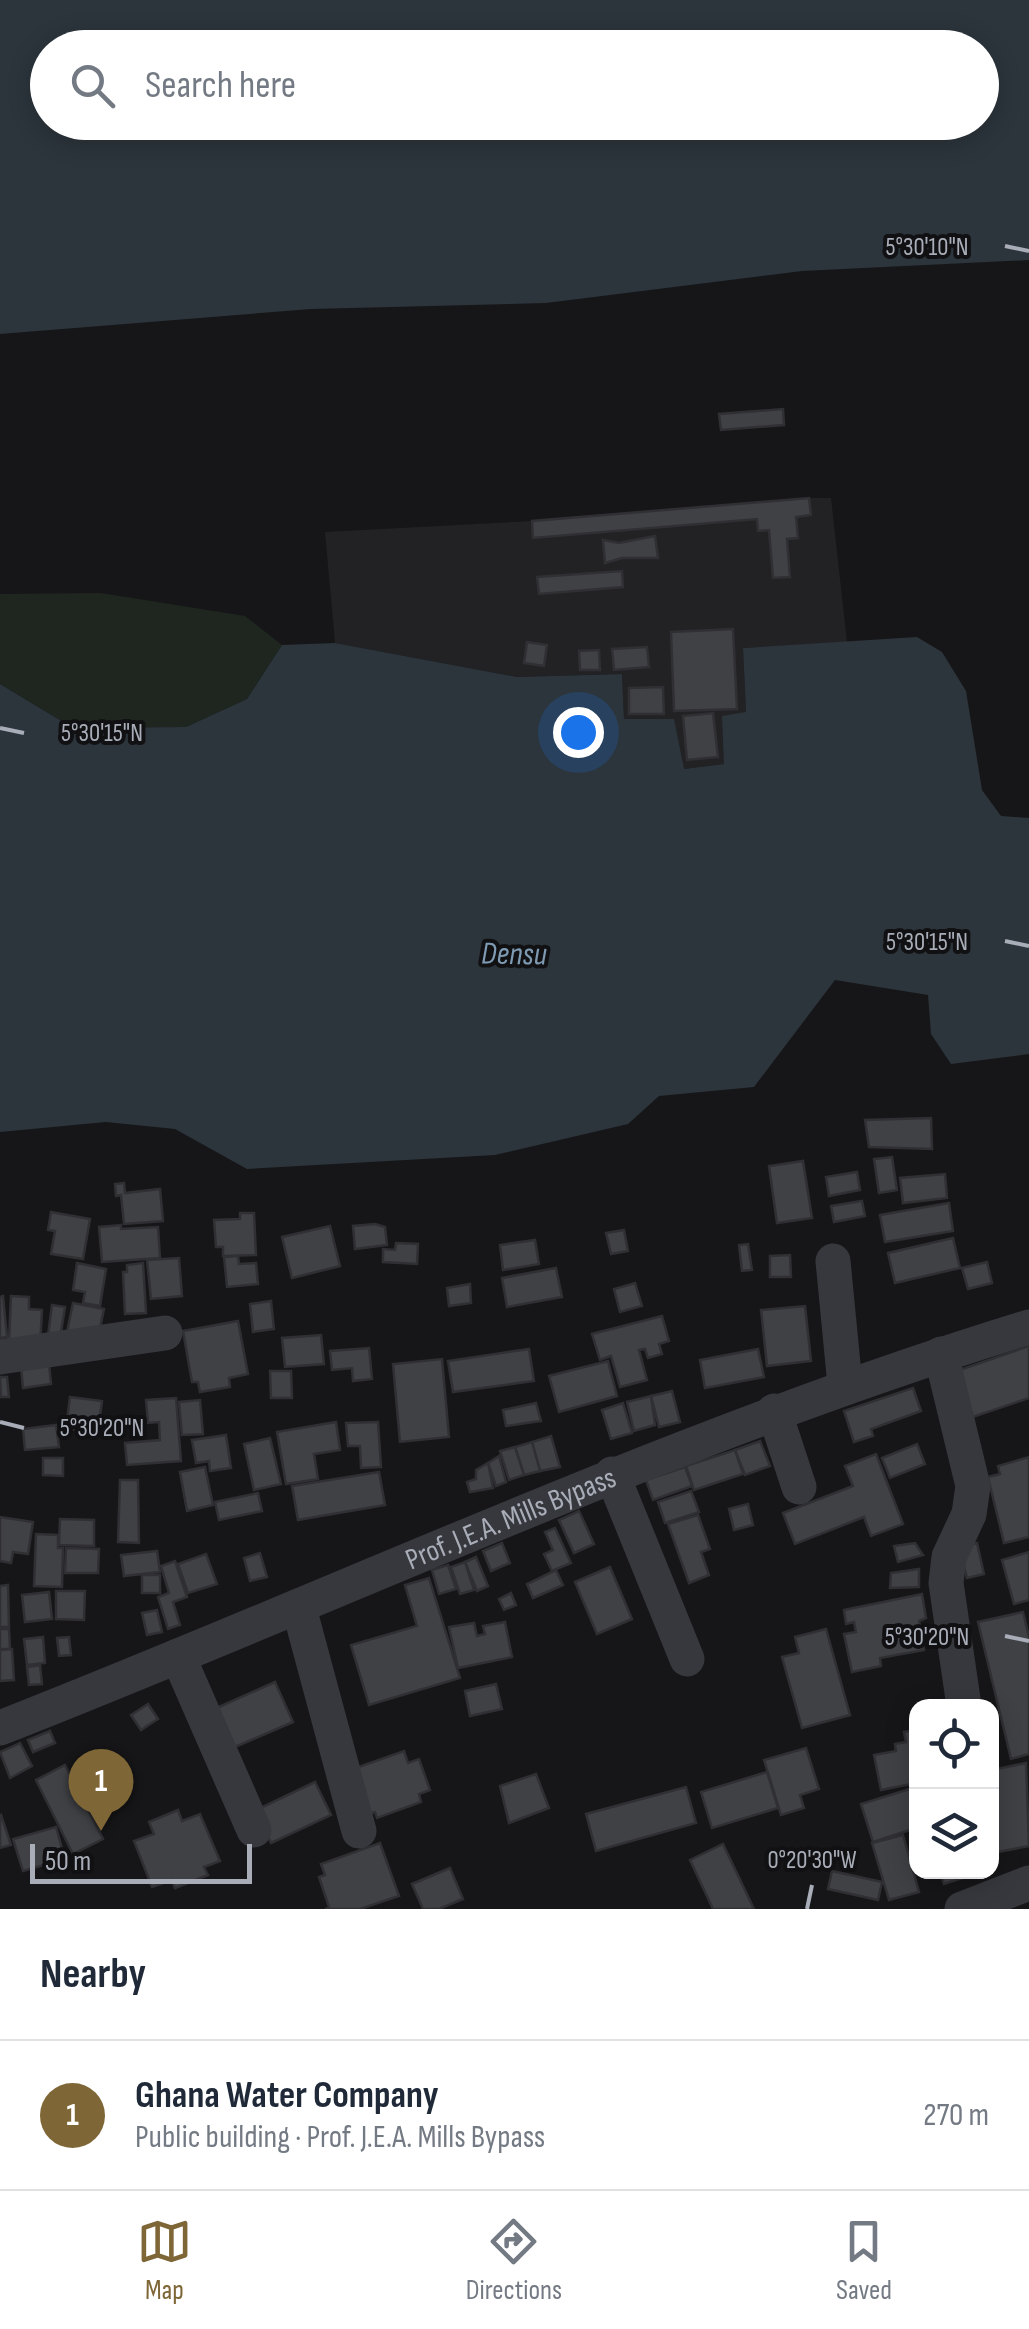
<!DOCTYPE html>
<html lang="en">
<head>
<meta charset="utf-8">
<style>
	body { margin:0; font-family:"Sofia Sans Condensed",sans-serif; background:#f2f2f3; color:#1f2937 }
	.controls { position:absolute; right:30px; bottom:30px; display:grid; overflow:hidden; border-radius:20px; box-shadow:0 5px 25px #0003 }
	.controls button { width:90px; height:90px; display:grid; place-items:center; padding:0; border:0; border-bottom:2px solid #e0e1e3; background:#fff; color:#1f2937; font:50px sans-serif }
	.scale { position:absolute; left:30px; bottom:25px; width:222px; box-sizing:border-box; padding-left:10px; border:5px solid #a8adb8; border-top:0; font-size:28px; line-height:35px; white-space:nowrap; color:#a8adb8; -webkit-text-stroke:8px #111113; paint-order:stroke }
	.you { position:absolute; left:578px; top:732px; width:35px; height:35px; margin:-25px; border:8px solid #fff; border-radius:50%; background:#1a73e8; box-shadow:0 0 0 15px #1a73e833 }
	.badge { display:grid; place-items:center; width:65px; height:65px; border-radius:50%; background:#7e6636; color:#fff; font-size:32px; font-weight:700 }
	.pin { position:absolute; translate:-50% -82px; filter:drop-shadow(0 2px 5px #0008) }
	.pin::after { content:''; position:absolute; top:52px; width:35px; height:30px; background:inherit; clip-path:polygon(0 0,100% 0,50% 100%) }
	.list { margin:0; padding:0; list-style:none }
	h2 { display:flex; justify-content:space-between; align-items:center; height:130px; margin:0; padding:0 40px; font-size:42px }
	h2 small { font-size:32px; font-weight:400; color:#747a83 }
	.list li { display:grid; grid-template-columns:65px 1fr auto; gap:30px; align-items:center; box-sizing:border-box; height:150px; padding:0 40px; border-top:2px solid #e0e1e3 }
	.list b { display:block; font-size:38px; white-space:nowrap }
	.list p { margin:0; font-size:32px; white-space:nowrap; color:#747a83 }
	.list em { font-size:32px; font-style:normal; color:#747a83 }
	.icon { flex:none; width:55px; height:55px; fill:none; stroke:currentColor; stroke-width:2; stroke-linecap:round; stroke-linejoin:round }
	.map { position:relative; flex:none; width:1029px; height:1909px; overflow:hidden }
	.search { position:absolute; background:#fff; box-shadow:0 5px 25px #0003; left:30px; right:30px; top:30px; height:110px; display:flex; align-items:center; gap:25px; box-sizing:border-box; padding:0 35px; border-radius:55px; color:#747a83; font-size:38px }
	.sheet { height:280px; background:#fff }
	nav { display:flex; justify-content:space-around; align-items:center; box-sizing:border-box; height:140px; border-top:2px solid #e0e1e3; background:#fff; font-size:28px; color:#747a83 }
	nav a { display:grid; justify-items:center; gap:5px }
	nav .on { color:#7e6636 }
	.map>svg:first-child { display:block }
</style>
</head>
<body>
<div class="map">
<svg width="1029" height="1909" viewBox="0 0 1029 1909">
	<rect width="100%" height="100%" fill="#161618"/>
	<polygon fill="#222225" points="809,498 831,498 847,642 743,648 746,712 724,764 684,769 624,720 622,674 517,677 335,643 325,532 532,521"/>
	<polygon fill="#1e261f" points="101,593 245,616 282,645 247,699 186,727 73,728 0,684 0,594"/>
	<g fill="#2c353c" fill-rule="evenodd">
		<path d="M0,0H1029V260L802,271L546,303L311,309L0,334ZM48,48H982V122H48Z"/>
		<polygon points="917,637 942,652 966,691 982,790 1001,816 1029,818 1029,1054 951,1064 931,1034 928,995 835,980 754,1087 659,1096 628,1124 495,1155 247,1169 175,1129 106,1122 0,1132 0,684 73,728 186,727 247,699 282,645 335,643 517,677 622,674 624,719 674,719 684,769 724,764 722,716 746,712 743,648"/>
	</g>
	<g fill="#404145" stroke="#303034" stroke-width="2.5">
		<polygon points="783,409 784,425 721,430 719,414"/>
		<polygon points="809,498 811,515 796,517 798,538 787,539 790,577 773,578 769,530 758,531 757,519 533,538 532,521"/>
		<polygon points="655,536 658,558 622,558 605,563 603,540 619,543"/>
		<polygon points="622,571 623,587 539,594 537,577"/>
		<polygon points="733,629 737,709 674,711 671,632"/>
		<polygon points="527,642 547,645 544,666 524,663"/>
		<polygon points="647,647 649,667 614,670 612,649"/>
		<polygon points="599,650 600,670 580,670 579,651"/>
		<polygon points="663,687 664,714 629,714 629,688"/>
		<polygon points="713,713 718,757 687,760 683,716"/>
		<polygon points="931,1118 932,1149 869,1147 865,1120"/>
		<polygon points="892,1157 897,1190 879,1193 874,1159"/>
		<polygon points="803,1161 812,1218 777,1223 769,1166"/>
		<polygon points="857,1172 860,1190 829,1196 826,1177"/>
		<polygon points="945,1174 947,1198 903,1203 900,1178"/>
		<polygon points="124,1183 125,1193 160,1189 163,1221 124,1224 121,1195 116,1196 115,1184"/>
		<polygon points="862,1201 865,1216 834,1222 831,1206"/>
		<polygon points="949,1203 953,1231 885,1242 880,1215"/>
		<polygon points="51,1212 90,1219 83,1259 51,1254 55,1231 48,1230"/>
		<polygon points="240,1213 254,1213 256,1255 223,1256 223,1247 216,1247 214,1220 240,1219"/>
		<polygon points="375,1224 385,1227 387,1245 355,1249 353,1226"/>
		<polygon points="121,1225 121,1229 158,1227 160,1258 102,1262 99,1227"/>
		<polygon points="330,1226 340,1266 292,1278 282,1237"/>
		<polygon points="624,1230 628,1251 611,1254 606,1233"/>
		<polygon points="953,1238 960,1268 895,1283 888,1253"/>
		<polygon points="535,1240 539,1264 503,1270 500,1245"/>
		<polygon points="396,1243 418,1244 417,1264 383,1262 383,1249 395,1250"/>
		<polygon points="748,1244 752,1270 742,1271 739,1245"/>
		<polygon points="790,1255 791,1277 770,1277 770,1256"/>
		<polygon points="238,1256 239,1264 256,1263 258,1284 227,1287 224,1257"/>
		<polygon points="179,1258 182,1296 151,1299 147,1260"/>
		<polygon points="987,1262 992,1283 968,1289 962,1268"/>
		<polygon points="77,1263 106,1269 100,1306 83,1303 85,1292 73,1290"/>
		<polygon points="143,1263 146,1313 125,1314 123,1272 127,1272 127,1265"/>
		<polygon points="556,1268 562,1297 507,1307 502,1278"/>
		<polygon points="635,1283 642,1306 620,1312 614,1289"/>
		<polygon points="470,1284 471,1303 449,1306 447,1288"/>
		<polygon points="3,1296 7,1337 0,1338 0,1297"/>
		<polygon points="11,1296 29,1297 29,1309 42,1310 40,1346 9,1341"/>
		<polygon points="271,1301 274,1329 253,1332 250,1304"/>
		<polygon points="73,1303 104,1309 99,1333 67,1332"/>
		<polygon points="52,1305 65,1307 59,1345 47,1343"/>
		<polygon points="805,1306 811,1361 767,1366 761,1310"/>
		<polygon points="662,1316 669,1341 659,1344 662,1354 648,1358 645,1349 639,1350 647,1380 620,1387 611,1356 600,1360 592,1334"/>
		<polygon points="238,1321 248,1374 229,1378 230,1387 200,1392 198,1382 192,1382 183,1331"/>
		<polygon points="321,1335 324,1364 285,1367 282,1338"/>
		<polygon points="1029,1346 1029,1398 964,1420 948,1374"/>
		<polygon points="369,1348 372,1379 353,1381 352,1368 332,1370 330,1351"/>
		<polygon points="529,1349 534,1381 453,1392 448,1361"/>
		<polygon points="758,1349 764,1377 705,1388 700,1360"/>
		<polygon points="442,1359 449,1437 400,1442 393,1364"/>
		<polygon points="608,1361 617,1396 559,1412 549,1376"/>
		<polygon points="49,1364 51,1384 23,1388 21,1367"/>
		<polygon points="270,1371 291,1371 292,1398 271,1398"/>
		<polygon points="0,1377 7,1377 9,1397 1,1397"/>
		<polygon points="913,1388 921,1411 871,1429 873,1436 854,1442 844,1411"/>
		<polygon points="672,1391 680,1422 659,1427 651,1396"/>
		<polygon points="651,1396 655,1425 634,1431 627,1402"/>
		<polygon points="70,1397 102,1401 98,1432 66,1429"/>
		<polygon points="176,1398 181,1461 127,1465 125,1443 160,1440 159,1422 148,1423 146,1400"/>
		<polygon points="200,1400 203,1434 182,1435 179,1402"/>
		<polygon points="536,1403 541,1421 506,1426 503,1410"/>
		<polygon points="623,1403 632,1433 611,1439 602,1410"/>
		<polygon points="336,1422 340,1450 314,1454 318,1479 286,1484 277,1432"/>
		<polygon points="378,1422 381,1467 361,1468 360,1446 348,1446 346,1423"/>
		<polygon points="56,1425 59,1447 25,1450 23,1429"/>
		<polygon points="226,1435 231,1468 210,1471 209,1461 196,1463 192,1440"/>
		<polygon points="551,1436 560,1467 540,1471 532,1442"/>
		<polygon points="270,1438 281,1484 254,1490 244,1444"/>
		<polygon points="760,1441 770,1466 745,1475 735,1450"/>
		<polygon points="532,1442 540,1471 524,1475 515,1447"/>
		<polygon points="917,1444 925,1464 890,1478 882,1458"/>
		<polygon points="515,1447 524,1475 509,1480 500,1451"/>
		<polygon points="735,1450 743,1474 694,1490 686,1466"/>
		<polygon points="876,1454 903,1524 871,1536 864,1517 795,1544 783,1513 853,1486 845,1466"/>
		<polygon points="499,1456 506,1482 496,1486 488,1463"/>
		<polygon points="1029,1457 1029,1537 1004,1543 988,1477 1000,1474 998,1466"/>
		<polygon points="43,1458 63,1458 63,1476 43,1475"/>
		<polygon points="488,1463 493,1488 470,1492 467,1482 476,1479 476,1470"/>
		<polygon points="205,1467 213,1505 187,1511 180,1472"/>
		<polygon points="685,1467 692,1486 653,1500 646,1480"/>
		<polygon points="379,1472 385,1505 298,1520 292,1486"/>
		<polygon points="120,1480 138,1480 139,1543 118,1542"/>
		<polygon points="691,1491 699,1512 665,1523 658,1502"/>
		<polygon points="258,1493 262,1511 219,1520 215,1502"/>
		<polygon points="748,1504 753,1525 734,1530 729,1509"/>
		<polygon points="579,1511 594,1544 574,1553 559,1520"/>
		<polygon points="698,1515 710,1549 701,1552 709,1575 689,1583 668,1524"/>
		<polygon points="0,1517 33,1522 28,1554 13,1552 11,1563 0,1561"/>
		<polygon points="60,1519 94,1520 94,1546 59,1545"/>
		<polygon points="555,1528 571,1563 552,1571 544,1554 553,1550 545,1532"/>
		<polygon points="36,1534 58,1535 58,1548 63,1548 62,1587 34,1586"/>
		<polygon points="502,1543 510,1563 491,1571 483,1551"/>
		<polygon points="915,1543 923,1555 898,1562 894,1546"/>
		<polygon points="977,1543 984,1574 967,1578 959,1547"/>
		<polygon points="66,1548 99,1549 98,1573 65,1573"/>
		<polygon points="157,1551 160,1572 124,1576 121,1555"/>
		<polygon points="1029,1552 1029,1600 1014,1604 1002,1560"/>
		<polygon points="260,1553 267,1577 250,1581 244,1558"/>
		<polygon points="206,1554 217,1584 188,1593 178,1564"/>
		<polygon points="476,1557 488,1586 477,1591 465,1562"/>
		<polygon points="175,1561 187,1597 173,1602 180,1625 168,1629 158,1597 169,1593 161,1566"/>
		<polygon points="465,1562 474,1590 460,1594 451,1567"/>
		<polygon points="448,1565 456,1589 439,1594 432,1570"/>
		<polygon points="610,1567 632,1619 597,1634 575,1582"/>
		<polygon points="919,1569 919,1587 890,1588 891,1573"/>
		<polygon points="556,1570 563,1585 533,1598 527,1584"/>
		<rect x="142" y="1575" width="18" height="18"/>
		<polygon points="429,1578 460,1678 369,1705 351,1645 417,1626 405,1585"/>
		<polygon points="8,1585 9,1627 0,1627 0,1586"/>
		<polygon points="56,1591 85,1591 84,1620 56,1619"/>
		<polygon points="49,1592 52,1619 25,1622 22,1595"/>
		<polygon points="511,1593 516,1605 504,1610 499,1599"/>
		<polygon points="922,1594 926,1618 919,1621 924,1650 880,1658 881,1666 852,1672 844,1634 856,1632 854,1622 846,1624 844,1610"/>
		<polygon points="157,1610 162,1632 147,1635 142,1613"/>
		<polygon points="1023,1612 1029,1637 1029,1754 1011,1759 978,1622"/>
		<polygon points="505,1622 512,1657 458,1668 449,1627 474,1623 477,1636 485,1634 483,1626"/>
		<polygon points="0,1629 9,1629 10,1649 0,1649"/>
		<polygon points="826,1629 850,1715 802,1728 782,1657 799,1653 795,1637"/>
		<polygon points="43,1637 45,1663 27,1665 24,1639"/>
		<polygon points="69,1637 71,1655 59,1656 57,1638"/>
		<polygon points="12,1649 14,1680 0,1681 0,1650"/>
		<polygon points="40,1665 42,1684 29,1685 27,1667"/>
		<polygon points="275,1682 293,1722 228,1750 210,1711"/>
		<polygon points="496,1684 502,1709 470,1716 465,1691"/>
		<polygon points="148,1704 158,1719 141,1730 131,1715"/>
		<polygon points="916,1730 916,1783 881,1790 874,1755 896,1751 895,1744 906,1742 904,1732"/>
		<polygon points="50,1731 55,1743 33,1752 28,1740"/>
		<polygon points="20,1743 32,1766 10,1778 0,1752"/>
		<polygon points="806,1748 819,1789 800,1795 804,1808 781,1815 764,1760"/>
		<polygon points="404,1751 408,1763 419,1759 430,1790 419,1794 421,1802 377,1818 375,1812 363,1816 347,1771"/>
		<polygon points="1026,1763 1029,1846 998,1852 992,1822 992,1770"/>
		<polygon points="65,1765 103,1839 73,1854 36,1780"/>
		<polygon points="767,1772 778,1808 712,1828 701,1792"/>
		<polygon points="536,1774 549,1808 509,1823 500,1786"/>
		<polygon points="315,1782 331,1815 271,1843 256,1810"/>
		<polygon points="686,1787 696,1823 596,1851 586,1814"/>
		<polygon points="916,1787 916,1828 873,1842 861,1804"/>
		<polygon points="178,1810 182,1821 200,1814 220,1861 204,1867 208,1875 175,1888 172,1880 152,1887 134,1841 154,1834 149,1822"/>
		<polygon points="1,1815 11,1845 0,1848 0,1816"/>
		<polygon points="56,1827 65,1859 23,1871 13,1839"/>
		<polygon points="903,1835 919,1892 889,1900 872,1843"/>
		<polygon points="380,1843 399,1896 360,1909 326,1909 329,1907 319,1877 325,1875 321,1864"/>
		<polygon points="723,1844 754,1909 713,1909 690,1860"/>
		<polygon points="450,1868 463,1899 439,1909 423,1909 412,1884"/>
		<polygon points="832,1871 882,1882 878,1900 828,1889"/>
		<polygon points="940,1872 974,1872 975,1874 944,1884"/>
	</g>
	<g fill="none" stroke-linecap="round" stroke-linejoin="round">
		<g stroke="#37383d" stroke-width="35">
			<polyline points="833,1261 845,1385"/>
			<polyline points="941,1354 973,1486 969,1514 949,1557 946,1583 964,1706"/>
			<polyline points="0,1357 165,1333"/>
			<polyline points="774,1411 799,1487"/>
			<polyline points="612,1474 687,1659"/>
			<polyline points="299,1608 359,1831"/>
			<polyline points="178,1656 254,1830"/>
			<path id="s1" d="M0,1728C345,1593 673,1436 1029,1327"/>
			<polyline points="962,1909 1029,1883"/>
		</g>
	</g>
	<path fill="none" stroke="#a8adb8" stroke-width="4" d="M1005,246L1029,251M0,728L24,733M1005,941L1029,946M0,1422L24,1428M1005,1636L1029,1641M807,1909L812,1885"/>
	<g text-anchor="middle" stroke-width="8" stroke-linejoin="round" paint-order="stroke">
		<g font-size="30" fill="#a8adb8" stroke="#111113">
			<text dy="10" stroke="none"><textPath href="#s1" startOffset="552">Prof. J.E.A. Mills Bypass</textPath></text>
		</g>
		<g font-size="32" font-style="italic" fill="#7f9bb3" stroke="#111113">
			<text transform="translate(514 953) rotate(1)" y="11">Densu</text>
		</g>
	</g>
	<g font-size="25" text-anchor="middle" fill="#a8adb8" stroke="#111113" stroke-width="8" stroke-linejoin="round" paint-order="stroke">
		<text x="927" y="255">5°30'10"N</text>
		<text x="102" y="741">5°30'15"N</text>
		<text x="927" y="950">5°30'15"N</text>
		<text x="102" y="1436">5°30'20"N</text>
		<text x="927" y="1645">5°30'20"N</text>
		<text x="812" y="1868">0°20'30"W</text>
	</g>
</svg>
<div class="controls">
<button><svg class="icon" aria-label="locate" viewBox="0 0 24 24"><circle cx="12" cy="12" r="6"/><path d="M12 2v4M12 18v4M2 12h4M18 12h4"/></svg></button>
<button><svg class="icon" aria-label="layers" viewBox="0 0 24 24"><path d="M12 4l9 5-9 5-9-5zM3 14l9 5 9-5"/></svg></button>
</div>
<div class="scale">50 m</div>
<div class="you"></div>
<div class="pin badge" style="left:101px;top:1831px">1</div>
<div class="search"><svg class="icon" aria-label="search" viewBox="0 0 24 24"><circle cx="10" cy="10" r="6"/><path d="M15 15l6 6"/></svg>Search here</div>
</div>
<section class="sheet">
<h2>Nearby<small></small></h2>
<ul class="list">
<li><span class="badge">1</span><div><b>Ghana Water Company</b><p>Public building · Prof. J.E.A. Mills Bypass</p></div><em>270 m</em></li>
</ul>
</section>
<nav>
<a class="on"><svg class="icon" aria-label="map" viewBox="0 0 24 24"><path d="M3 6l6-2 6 2 6-2v14l-6 2-6-2-6 2zM9 4v14M15 6v14"/></svg>Map</a>
<a><svg class="icon" aria-label="directions" viewBox="0 0 24 24"><path d="M12 3l9 9-9 9-9-9zM9 14v-3h6M13 9l2 2-2 2"/></svg>Directions</a>
<a><svg class="icon" aria-label="saved" viewBox="0 0 24 24"><path d="M7 4h10v16l-5-4-5 4z"/></svg>Saved</a>
</nav>
</body>
</html>
